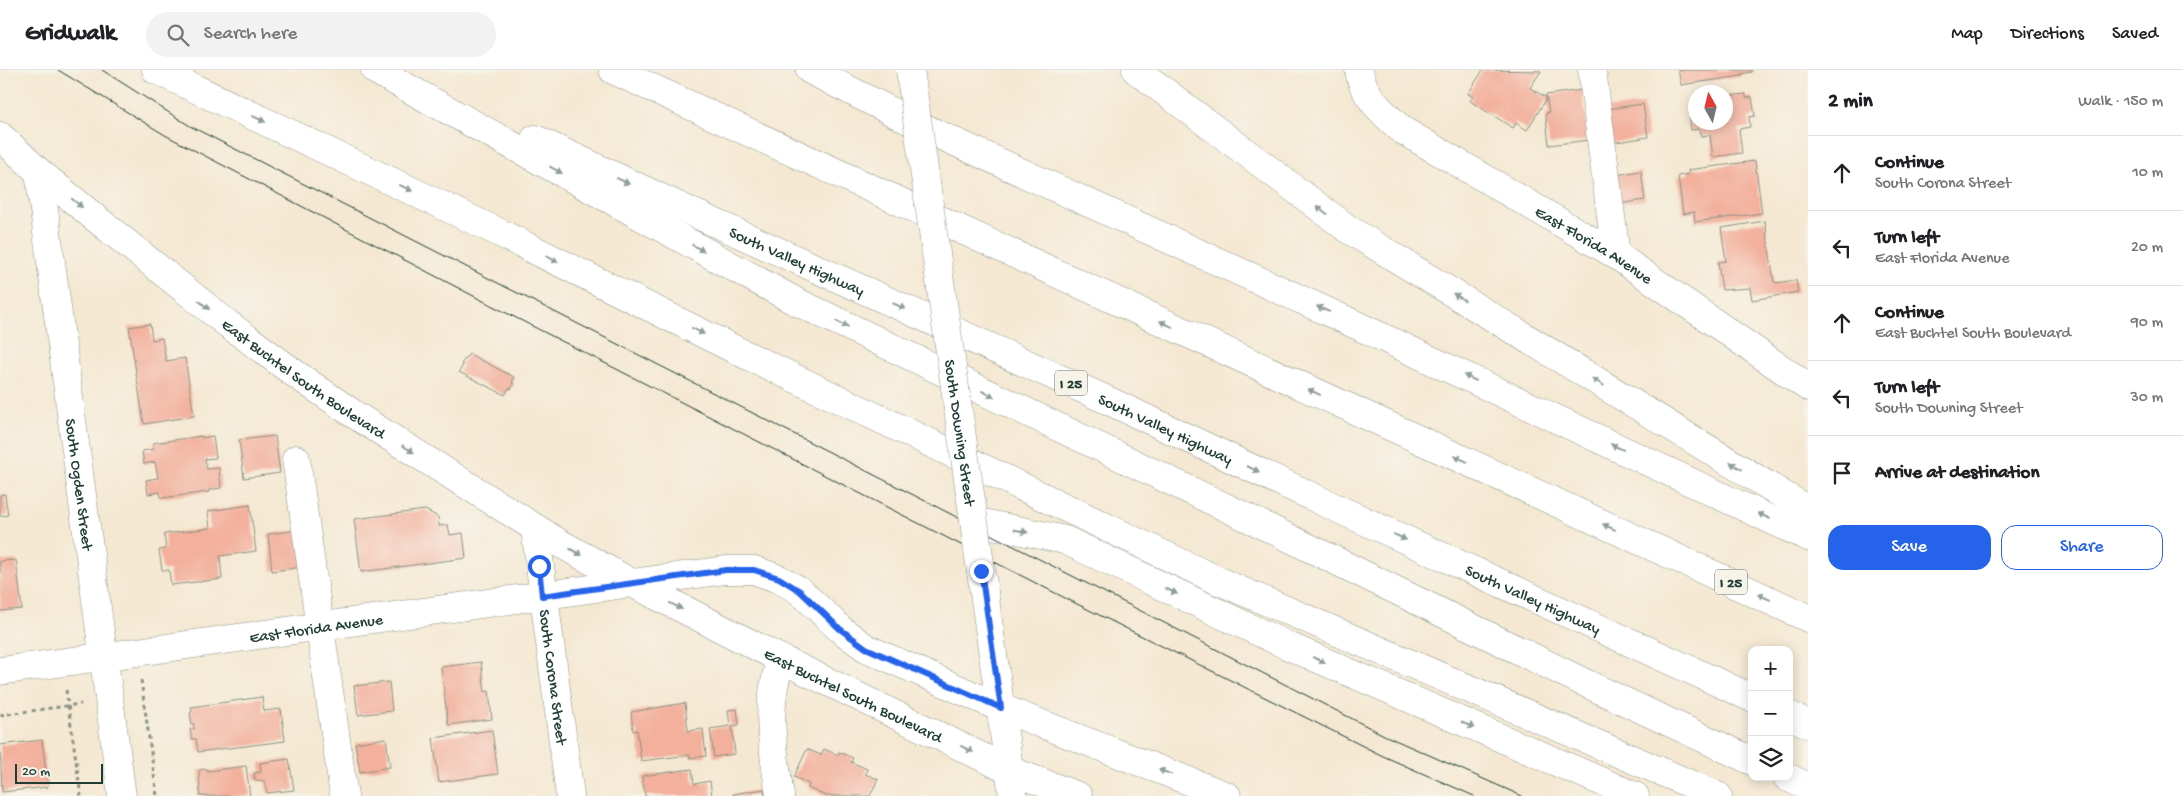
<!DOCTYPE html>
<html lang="en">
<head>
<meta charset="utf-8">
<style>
	body { margin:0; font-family:"Gochi Hand",sans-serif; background:#f2f2f2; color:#202124 }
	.controls { position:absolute; right:15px; bottom:15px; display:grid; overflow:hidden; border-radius:10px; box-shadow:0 2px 12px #0003 }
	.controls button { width:45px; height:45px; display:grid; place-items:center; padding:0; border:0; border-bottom:1px solid #e0e0e0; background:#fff; color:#202124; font:25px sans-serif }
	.compass { position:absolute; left:1688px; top:15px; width:45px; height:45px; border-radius:50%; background:#fff; box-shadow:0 2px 12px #0003; rotate:352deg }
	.scale { position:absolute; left:15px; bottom:12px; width:88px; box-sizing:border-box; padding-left:5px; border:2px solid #1f3d34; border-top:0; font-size:14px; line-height:18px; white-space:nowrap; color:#1f3d34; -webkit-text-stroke:4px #f7f3e8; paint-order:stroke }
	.stop { position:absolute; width:15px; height:15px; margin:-11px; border:4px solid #2563eb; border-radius:50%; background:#fff }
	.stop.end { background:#2563eb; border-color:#fff; box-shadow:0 1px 5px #0008 }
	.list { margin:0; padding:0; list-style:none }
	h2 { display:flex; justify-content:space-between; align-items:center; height:65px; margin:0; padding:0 20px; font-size:21px }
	h2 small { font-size:16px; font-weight:400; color:#757577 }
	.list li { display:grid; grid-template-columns:32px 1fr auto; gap:15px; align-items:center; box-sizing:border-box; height:75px; padding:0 20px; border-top:1px solid #e0e0e0 }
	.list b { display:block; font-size:19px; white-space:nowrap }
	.list p { margin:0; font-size:16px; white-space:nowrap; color:#757577 }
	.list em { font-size:16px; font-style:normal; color:#757577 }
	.actions { display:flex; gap:10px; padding:15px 20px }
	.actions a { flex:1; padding:11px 0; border:1px solid #2563eb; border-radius:15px; text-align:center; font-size:18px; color:#2563eb }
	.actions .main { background:#2563eb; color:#fff }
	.icon { flex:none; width:28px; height:28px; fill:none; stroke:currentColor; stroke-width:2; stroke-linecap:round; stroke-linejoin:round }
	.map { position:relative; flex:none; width:1808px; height:726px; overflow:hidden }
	header { display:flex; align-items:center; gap:30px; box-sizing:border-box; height:70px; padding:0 25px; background:#fff; border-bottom:1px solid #e0e0e0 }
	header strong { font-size:24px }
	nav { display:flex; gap:28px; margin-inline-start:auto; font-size:18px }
	.search { width:350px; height:45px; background:#f2f2f2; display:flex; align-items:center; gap:12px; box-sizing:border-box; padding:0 18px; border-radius:28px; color:#757577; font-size:19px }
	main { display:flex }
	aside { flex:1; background:#fff }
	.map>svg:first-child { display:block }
</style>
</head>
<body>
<header>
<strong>Gridwalk</strong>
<div class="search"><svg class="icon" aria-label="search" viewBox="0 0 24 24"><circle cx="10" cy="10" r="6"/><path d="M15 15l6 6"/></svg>Search here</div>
<nav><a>Map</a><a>Directions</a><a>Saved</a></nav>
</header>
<main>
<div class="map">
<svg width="1808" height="726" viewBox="0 0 1808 726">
	<rect width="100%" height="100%" fill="#f7f3e8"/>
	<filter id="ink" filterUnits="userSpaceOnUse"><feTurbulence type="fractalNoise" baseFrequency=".02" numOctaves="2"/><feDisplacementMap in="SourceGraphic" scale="10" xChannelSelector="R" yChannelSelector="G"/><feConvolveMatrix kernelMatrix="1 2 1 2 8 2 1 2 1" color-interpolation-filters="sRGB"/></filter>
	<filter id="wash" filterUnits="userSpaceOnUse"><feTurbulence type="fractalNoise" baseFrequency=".0096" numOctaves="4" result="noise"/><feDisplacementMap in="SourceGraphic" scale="20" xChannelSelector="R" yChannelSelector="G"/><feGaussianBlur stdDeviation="1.12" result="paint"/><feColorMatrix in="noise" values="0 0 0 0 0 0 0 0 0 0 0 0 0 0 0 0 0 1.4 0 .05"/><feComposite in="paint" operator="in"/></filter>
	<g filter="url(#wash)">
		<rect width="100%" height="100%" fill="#f4e8d2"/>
		<g id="blocks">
			<g fill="#f3b09d">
				<polygon points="1483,0 1541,1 1530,18 1547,28 1527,60 1516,53 1513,58 1470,31 1473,27 1468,24"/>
				<polygon points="1678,0 1752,0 1752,2 1741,4 1742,6 1681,15"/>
				<polygon points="1582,20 1589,70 1549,75 1546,47 1546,43 1549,43 1546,25"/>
				<polygon points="1746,24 1746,28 1752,27 1755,46 1749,47 1750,57 1739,59 1742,83 1713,87 1710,65 1701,66 1700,59 1691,60 1689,42 1696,41 1696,52 1726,52 1726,26"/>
				<polygon points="1643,34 1648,67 1611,73 1606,39"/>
				<polygon points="1755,91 1762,143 1695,152 1694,142 1683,144 1678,106 1689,104 1688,100"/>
				<polygon points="1641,101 1645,130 1618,134 1615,105"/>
				<polygon points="1765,151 1774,212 1776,213 1796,210 1798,222 1752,230 1750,218 1722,220 1718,192 1726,191 1721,158"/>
				<polygon points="150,254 152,270 162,268 166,291 185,288 194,346 144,354 129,257"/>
				<polygon points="469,284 514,307 512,313 514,314 511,319 509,318 505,325 459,302 463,295 461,294"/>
				<polygon points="202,366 202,368 213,366 216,388 205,389 207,399 219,398 221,418 209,420 209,422 161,428 160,422 148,424 146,410 158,408 155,392 144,394 142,381 154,379 153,373"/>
				<polygon points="275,366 280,403 244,408 239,370"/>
				<polygon points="5,424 8,445 0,446 0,425"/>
				<polygon points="250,435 256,481 220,486 222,509 171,515 169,500 162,500 159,480 166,479 164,464 210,458 208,441"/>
				<polygon points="425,440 438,447 439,456 448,455 450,465 463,463 466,488 361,502 354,449"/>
				<polygon points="299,460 304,497 272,501 268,464"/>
				<polygon points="16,490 22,539 0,541 0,491"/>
				<polygon points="481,592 485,622 489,621 492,649 448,655 441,597"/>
				<polygon points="389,612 392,641 358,645 354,616"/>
				<polygon points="262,627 264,641 281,639 285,671 198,682 196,669 192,669 190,659 194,659 194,654 192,654 190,643 192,642 191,637"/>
				<polygon points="685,633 688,661 703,659 706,686 690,688 690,685 641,691 637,660 633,661 631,642"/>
				<polygon points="737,639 739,655 732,656 735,684 714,687 710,659 730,656 728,640"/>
				<polygon points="492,660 498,704 439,712 433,668"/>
				<polygon points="386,668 390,697 360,702 355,673"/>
				<polygon points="42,670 48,717 2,722 0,675"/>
				<polygon points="807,679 821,685 824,679 838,685 839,682 853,688 851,692 867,699 865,704 878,709 870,726 826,726 808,718 809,714 794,707"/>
				<polygon points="289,689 294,720 267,723 265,711 255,710 254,703 261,702 260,693"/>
				<polygon points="246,696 250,726 200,726 199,700 207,699 208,701"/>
				<polygon points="692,699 694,714 710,711 712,726 645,726 642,706"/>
				<polygon points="764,719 765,726 733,726 733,724"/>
			</g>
		</g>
	</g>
	<g filter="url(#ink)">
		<use href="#blocks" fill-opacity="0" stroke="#8a9283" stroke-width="1"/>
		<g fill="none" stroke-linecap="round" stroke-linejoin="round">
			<defs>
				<g id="minor">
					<path id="s1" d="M1359,0C1362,25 1384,44 1402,60L1616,185L1808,317"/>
					<polyline points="1592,0 1616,185"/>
					<path id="s2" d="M39,102L122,726"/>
					<polyline points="296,389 344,726"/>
					<path id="s3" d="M535,458L570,726"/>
					<path id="s4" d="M0,601L632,513"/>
					<path d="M780,726C773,675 764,641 781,589"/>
				</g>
				<g id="major">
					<path id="s5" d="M0,66L39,102L94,147L228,254L294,303L355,345L561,474L632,513L781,589L1009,700L1078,726"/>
					<polyline points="981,501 1013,726"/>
					<polyline points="632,513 726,500 754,500 779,509 800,521 840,559 866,578 1001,638 1227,726"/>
				</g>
				<g id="highway">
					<polyline points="156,0 492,159 738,281 1221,512 1718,726"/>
					<polyline points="375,0 793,230 1277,462 1581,611 1752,691"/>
					<polyline points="613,0 1808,548"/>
					<polyline points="810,0 922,57 1337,246 1808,467"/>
					<polyline points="1136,0 1348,159 1808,440"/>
					<path id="s6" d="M535,69L689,141L1107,330L1334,437L1752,628"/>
					<polyline points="974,451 1065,470 1286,575 1635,726"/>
					<polyline points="1789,645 1808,654"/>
					<polyline points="1787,707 1808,717"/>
				</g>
			</defs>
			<use href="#minor" stroke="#8a9283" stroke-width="29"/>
			<use href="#major" stroke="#8a9283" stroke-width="29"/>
			<use href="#highway" stroke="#8a9283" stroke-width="29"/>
			<g stroke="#8a9283" stroke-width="3" stroke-dasharray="4 4" stroke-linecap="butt">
				<polyline points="141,610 157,726"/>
				<polyline points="66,620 81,726"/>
				<polyline points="0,645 81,634"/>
			</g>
			<use href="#minor" stroke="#fff" stroke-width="28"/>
			<use href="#major" stroke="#fff" stroke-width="28"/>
			<use href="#highway" stroke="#fff" stroke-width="28"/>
			<g stroke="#1f3d34" stroke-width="1">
				<polyline points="58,0 165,65 489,234 1065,528 1383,686 1474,726"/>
				<polyline points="102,0 190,56 1386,666 1522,726"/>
			</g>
			<defs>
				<g id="major-bridge">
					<path id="s7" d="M910,0L981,501"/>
				</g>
			</defs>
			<use href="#major-bridge" stroke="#8a9283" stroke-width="29" stroke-linecap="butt"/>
			<use href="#major-bridge" stroke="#fff" stroke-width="28"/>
		</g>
		<defs><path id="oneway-solid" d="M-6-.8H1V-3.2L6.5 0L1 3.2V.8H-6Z" transform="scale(1.25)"/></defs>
		<g fill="#8f9e9a">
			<use href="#oneway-solid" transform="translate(259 49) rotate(25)"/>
			<use href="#oneway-solid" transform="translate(556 100) rotate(29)"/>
			<use href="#oneway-solid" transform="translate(623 111) rotate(25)"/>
			<use href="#oneway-solid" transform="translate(406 118) rotate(25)"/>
			<use href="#oneway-solid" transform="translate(77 133) rotate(39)"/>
			<use href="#oneway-solid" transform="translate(1322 140) rotate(-143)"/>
			<use href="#oneway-solid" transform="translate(698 178) rotate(29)"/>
			<use href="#oneway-solid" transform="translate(552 189) rotate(26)"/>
			<use href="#oneway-solid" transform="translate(1459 227) rotate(-149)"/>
			<use href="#oneway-solid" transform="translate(204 235) rotate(39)"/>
			<use href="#oneway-solid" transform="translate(899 236) rotate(24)"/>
			<use href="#oneway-solid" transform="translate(1323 239) rotate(-156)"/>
			<use href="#oneway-solid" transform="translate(842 254) rotate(26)"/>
			<use href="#oneway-solid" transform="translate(1166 254) rotate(-155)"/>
			<use href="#oneway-solid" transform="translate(698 261) rotate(26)"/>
			<use href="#oneway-solid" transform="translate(1470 308) rotate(-155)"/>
			<use href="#oneway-solid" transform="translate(1598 312) rotate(-149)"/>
			<use href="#oneway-solid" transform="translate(1314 322) rotate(-155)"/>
			<use href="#oneway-solid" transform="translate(988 324) rotate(26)"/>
			<use href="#oneway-solid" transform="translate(1617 377) rotate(-155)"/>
			<use href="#oneway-solid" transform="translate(408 379) rotate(32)"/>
			<use href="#oneway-solid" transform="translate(1461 389) rotate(-155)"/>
			<use href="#oneway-solid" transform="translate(1736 396) rotate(-149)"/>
			<use href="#oneway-solid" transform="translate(1253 399) rotate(25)"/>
			<use href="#oneway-solid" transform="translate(1764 446) rotate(-155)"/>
			<use href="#oneway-solid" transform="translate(1609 457) rotate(-155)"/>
			<use href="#oneway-solid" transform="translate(1021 461) rotate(12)"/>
			<use href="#oneway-solid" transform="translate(1400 467) rotate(25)"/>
			<use href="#oneway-solid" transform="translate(576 482) rotate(29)"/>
			<use href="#oneway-solid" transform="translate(1171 521) rotate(25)"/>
			<use href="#oneway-solid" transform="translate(1764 527) rotate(-156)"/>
			<use href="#oneway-solid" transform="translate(676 536) rotate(27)"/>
			<use href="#oneway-solid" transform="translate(1319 590) rotate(24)"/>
			<use href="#oneway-solid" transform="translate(1468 655) rotate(23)"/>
			<use href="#oneway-solid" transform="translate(967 679) rotate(26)"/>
			<use href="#oneway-solid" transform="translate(1165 702) rotate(-159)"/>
		</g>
	</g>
	<g fill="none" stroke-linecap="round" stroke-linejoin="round" filter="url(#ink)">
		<polyline stroke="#2563eb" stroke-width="6" points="539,496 542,526 726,500 754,500 779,508 800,521 840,559 866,578 1001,638 981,501"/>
	</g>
	<g text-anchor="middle" stroke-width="4" stroke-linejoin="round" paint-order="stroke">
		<g fill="#f7f3e8" stroke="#60746a" stroke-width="1">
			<rect x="1055" y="300.5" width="32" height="25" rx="4"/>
			<rect x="1715" y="499.5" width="32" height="25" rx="4"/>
		</g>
		<g font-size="15" font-weight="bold" fill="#1f3d34">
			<text x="1071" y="318">I 25</text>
			<text x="1731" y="517">I 25</text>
		</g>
		<g font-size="16" fill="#1f3d34" stroke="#f7f3e8">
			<text dy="6" stroke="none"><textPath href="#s1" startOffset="299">East Florida Avenue</textPath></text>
			<text dy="6" stroke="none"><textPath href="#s6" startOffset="289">South Valley Highway</textPath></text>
			<text dy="6" stroke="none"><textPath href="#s5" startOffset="389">East Buchtel South Boulevard</textPath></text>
			<text dy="6" stroke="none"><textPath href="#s6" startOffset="694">South Valley Highway</textPath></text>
			<text dy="6" stroke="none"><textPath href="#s7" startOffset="366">South Downing Street</textPath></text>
			<text dy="6" stroke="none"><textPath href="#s2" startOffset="315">South Ogden Street</textPath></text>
			<text dy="6" stroke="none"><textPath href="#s6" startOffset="1099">South Valley Highway</textPath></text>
			<text dy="6" stroke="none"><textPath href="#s4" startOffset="319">East Florida Avenue</textPath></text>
			<text dy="6" stroke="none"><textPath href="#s3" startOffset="150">South Corona Street</textPath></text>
			<text dy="6" stroke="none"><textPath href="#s5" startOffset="1024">East Buchtel South Boulevard</textPath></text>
		</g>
	</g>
</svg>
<div class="controls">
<button>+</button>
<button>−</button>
<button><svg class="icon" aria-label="layers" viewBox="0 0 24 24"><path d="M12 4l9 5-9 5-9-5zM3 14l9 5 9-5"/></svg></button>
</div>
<svg class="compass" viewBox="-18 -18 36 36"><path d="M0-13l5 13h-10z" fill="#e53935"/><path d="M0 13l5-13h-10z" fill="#757577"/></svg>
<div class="scale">20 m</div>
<div class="stop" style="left:539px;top:496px"></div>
<div class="stop end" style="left:981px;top:501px"></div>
</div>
<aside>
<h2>2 min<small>Walk · 150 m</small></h2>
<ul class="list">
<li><svg class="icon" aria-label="ahead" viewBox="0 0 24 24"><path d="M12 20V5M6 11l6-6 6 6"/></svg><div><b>Continue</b><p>South Corona Street</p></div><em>10 m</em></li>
<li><svg class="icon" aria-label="left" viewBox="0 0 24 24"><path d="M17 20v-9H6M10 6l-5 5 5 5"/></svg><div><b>Turn left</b><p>East Florida Avenue</p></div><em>20 m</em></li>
<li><svg class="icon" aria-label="ahead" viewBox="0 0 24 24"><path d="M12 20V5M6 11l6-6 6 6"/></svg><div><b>Continue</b><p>East Buchtel South Boulevard</p></div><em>90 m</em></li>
<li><svg class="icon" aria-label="left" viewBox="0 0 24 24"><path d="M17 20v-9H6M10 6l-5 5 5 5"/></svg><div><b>Turn left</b><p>South Downing Street</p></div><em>30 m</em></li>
<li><svg class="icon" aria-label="arrive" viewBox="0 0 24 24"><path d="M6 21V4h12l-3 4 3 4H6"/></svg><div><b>Arrive at destination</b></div></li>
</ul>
<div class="actions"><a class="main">Save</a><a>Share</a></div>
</aside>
</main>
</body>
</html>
